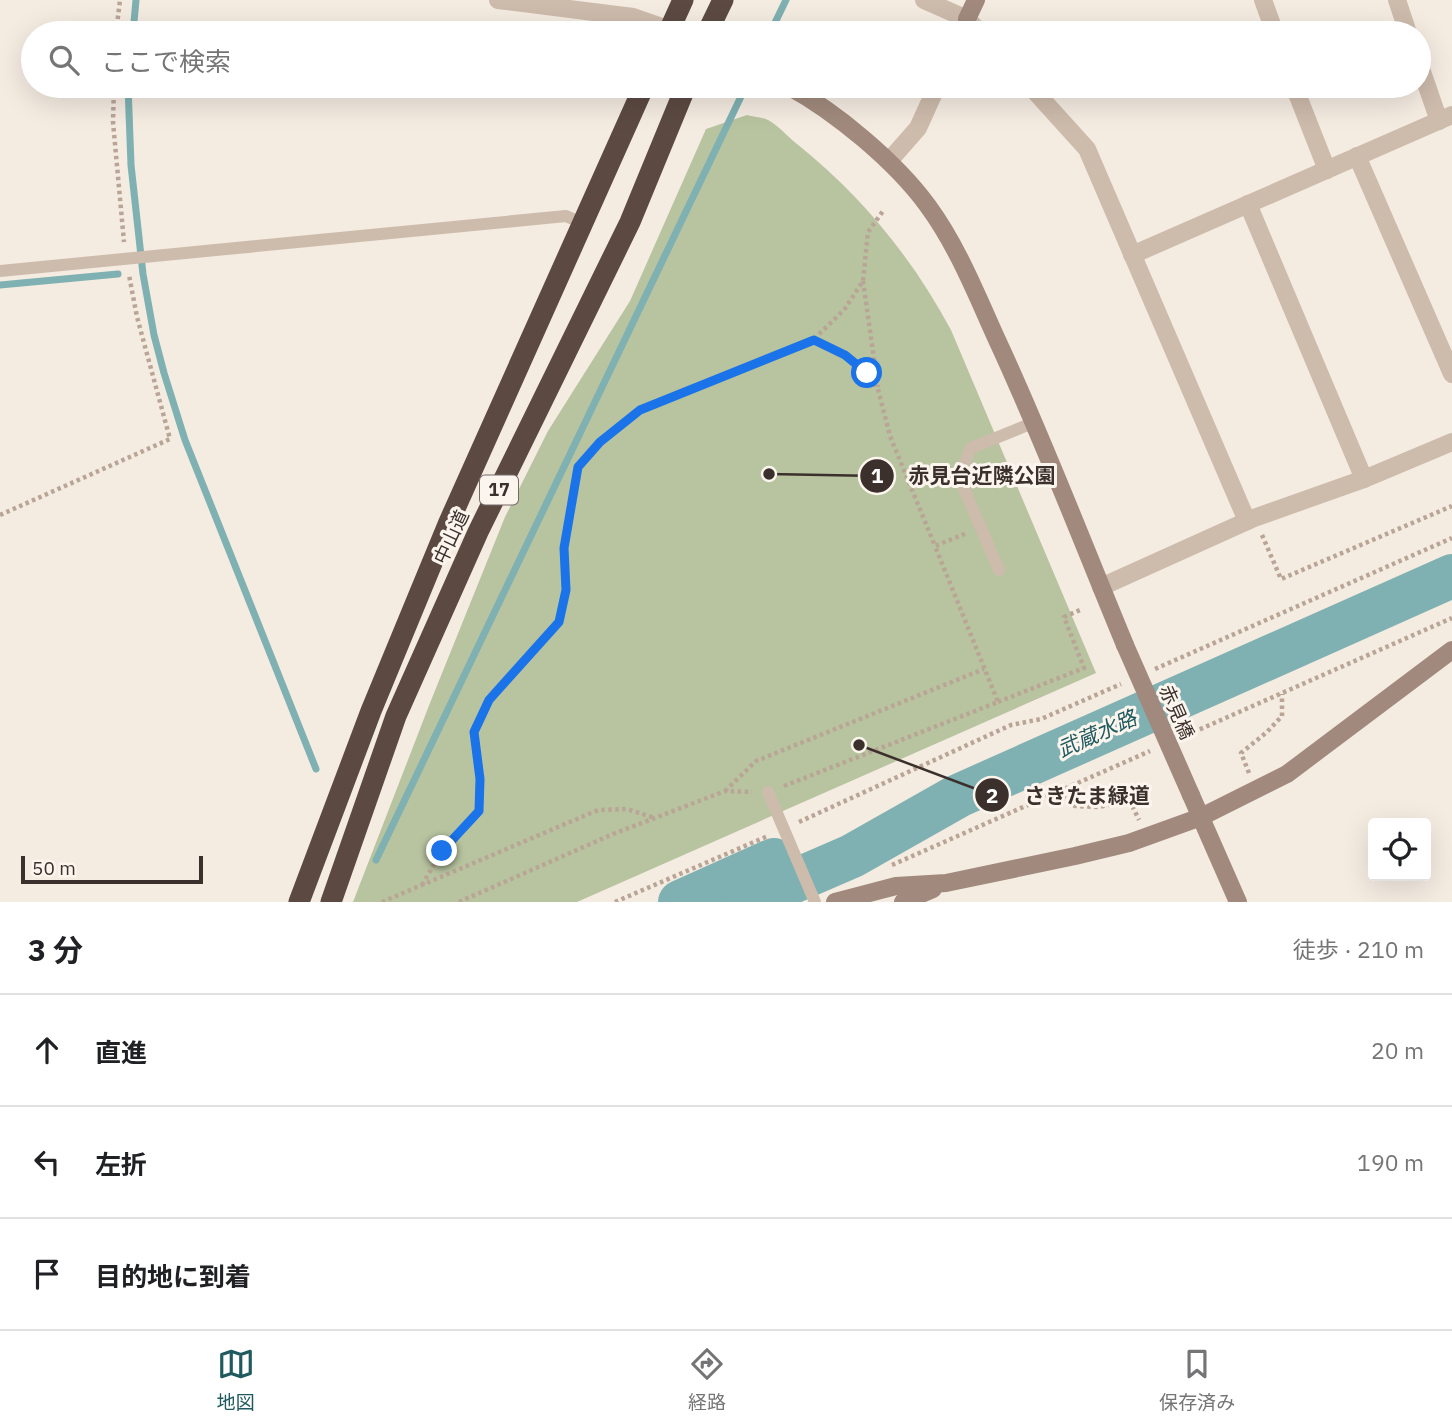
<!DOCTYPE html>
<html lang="ja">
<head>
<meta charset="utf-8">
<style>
	body { margin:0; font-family:"IBM Plex Sans","Noto Sans JP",sans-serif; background:#f2f2f2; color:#202124 }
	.controls { position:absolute; right:21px; bottom:21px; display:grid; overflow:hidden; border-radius:7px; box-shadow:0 7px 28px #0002 }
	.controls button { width:63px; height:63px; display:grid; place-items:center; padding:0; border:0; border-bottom:2px solid #e0e0e0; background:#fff; color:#202124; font:35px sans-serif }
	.scale { position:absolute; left:21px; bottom:18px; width:182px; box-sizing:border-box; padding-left:7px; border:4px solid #3b302b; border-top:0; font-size:19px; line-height:24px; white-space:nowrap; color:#3b302b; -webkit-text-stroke:5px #fbf5ee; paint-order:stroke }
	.stop { position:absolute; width:21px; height:21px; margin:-16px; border:5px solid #1a73e8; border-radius:50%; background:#fff }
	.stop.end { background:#1a73e8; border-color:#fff; box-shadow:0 2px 7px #0008 }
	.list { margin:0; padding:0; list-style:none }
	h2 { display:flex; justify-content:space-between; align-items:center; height:91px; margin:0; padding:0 28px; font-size:30px }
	h2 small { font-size:23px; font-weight:400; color:#757577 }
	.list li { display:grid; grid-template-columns:46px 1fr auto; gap:21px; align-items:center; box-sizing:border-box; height:112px; padding:0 28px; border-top:2px solid #e0e0e0 }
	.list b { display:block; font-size:26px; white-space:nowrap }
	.list em { font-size:23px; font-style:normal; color:#757577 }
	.icon { flex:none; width:38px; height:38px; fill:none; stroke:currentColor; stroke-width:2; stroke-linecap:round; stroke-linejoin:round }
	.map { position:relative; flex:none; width:1452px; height:902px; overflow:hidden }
	.search { position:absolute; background:#fff; box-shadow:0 7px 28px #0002; left:21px; right:21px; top:21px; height:77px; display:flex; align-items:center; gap:18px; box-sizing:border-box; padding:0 24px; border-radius:38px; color:#757577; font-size:26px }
	.sheet { height:427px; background:#fff }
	nav { display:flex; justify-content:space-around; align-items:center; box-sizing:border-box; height:98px; border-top:2px solid #e0e0e0; background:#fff; font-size:19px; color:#757577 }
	nav a { display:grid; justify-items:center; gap:4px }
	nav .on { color:#1f5a5e }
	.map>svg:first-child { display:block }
</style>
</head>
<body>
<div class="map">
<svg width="1452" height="902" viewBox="0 0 1452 902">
	<rect width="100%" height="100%" fill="#f4ebe1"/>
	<path fill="#b8c4a0" d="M747,115C753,117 762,117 768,120C778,125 788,137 797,144C861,195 913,259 951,330L1096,673L577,902H353L430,703L505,517L548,431L630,301L706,129Z"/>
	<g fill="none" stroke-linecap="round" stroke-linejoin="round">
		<g stroke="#7fb0b2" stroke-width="7">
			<polyline points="133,33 136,0"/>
			<polyline points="770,33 786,0"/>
			<polyline points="128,86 131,165 143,274 154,335 164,373 185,440 316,769"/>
			<polyline points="0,285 118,274"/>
			<polyline points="376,860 746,86"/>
		</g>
		<g stroke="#7fb0b2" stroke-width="44">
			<polyline points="680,902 774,860"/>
			<polyline points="746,902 852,856 958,796 1452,576"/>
		</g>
		<g stroke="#b9a596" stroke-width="4.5" stroke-dasharray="3.5 3.5" stroke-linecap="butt">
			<polyline points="116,33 120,0"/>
			<polyline points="114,86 113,122 124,242"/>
			<polyline points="863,281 878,387"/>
			<polyline points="814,339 844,310 863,281 868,232 883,211"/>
			<polyline points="0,515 170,439 137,317 129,275"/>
			<polyline points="1262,535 1281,579 1452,506"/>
			<polyline points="1155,669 1452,538"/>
			<polyline points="998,702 1084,668 1064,617 1080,610"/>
			<polyline points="1187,735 1452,618"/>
			<polyline points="1249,773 1241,753 1267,732 1282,716 1282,694"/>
			<polyline points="784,786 998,702 935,546 967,533"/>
			<polyline points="725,791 756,761 984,669"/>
			<polyline points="1057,792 1075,806 1098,807 1130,801 1139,820"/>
			<polyline points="799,822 1011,725 1041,719 1121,684"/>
			<polyline points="892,865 1150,751"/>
			<polyline points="422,885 442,851 479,811 480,779 474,732 490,700 559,622 567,590 564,548 578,467 599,442 640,410 814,339 845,355 867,373 878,389 890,436 935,546"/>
			<polyline points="382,902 598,810 627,809 655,818"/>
			<polyline points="459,902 613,834 725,791 752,792"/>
			<polyline points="615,902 768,836"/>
		</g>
		<g stroke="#cdbbac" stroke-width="12">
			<polyline points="0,271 566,216 582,223"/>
			<polyline points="999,570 959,477 971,448 1035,422"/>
			<polyline points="768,792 815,902"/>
		</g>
		<g stroke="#cdbbac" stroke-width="18">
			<polyline points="498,0 633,17 679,33"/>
			<polyline points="924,0 967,19 981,33"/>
			<polyline points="1263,0 1275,33"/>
			<polyline points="1397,0 1408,33"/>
			<polyline points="1419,63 1439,121"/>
			<polyline points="1030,86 1087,149 1247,521"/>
			<polyline points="1294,86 1327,170"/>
			<polyline points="1357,156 1452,374"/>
			<polyline points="889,161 918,128 937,86"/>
			<polyline points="1248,204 1364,479"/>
			<polyline points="1132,255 1452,115"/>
			<polyline points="1101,587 1254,518 1364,479 1452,442"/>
		</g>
		<g stroke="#a18a7d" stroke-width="18">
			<polyline points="967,19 976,0"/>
			<path d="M788,86C836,112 896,162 928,206C958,247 977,296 998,342C1044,441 1083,544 1125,645"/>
			<polyline points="1191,795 1238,902"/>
			<polyline points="835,902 896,886 946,883 1075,856 1129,843 1201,817 1287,774 1452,650"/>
			<polyline points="903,902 933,889"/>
		</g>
		<g stroke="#5c4a42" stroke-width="21">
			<polyline points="668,33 683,0"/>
			<polyline points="707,33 723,0"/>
			<polyline points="299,902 371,711 449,522 644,86"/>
			<polyline points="331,902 396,716 478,532 630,222 686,86"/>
		</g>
		<polyline stroke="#a18a7d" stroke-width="18" points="1125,645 1191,795"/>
	</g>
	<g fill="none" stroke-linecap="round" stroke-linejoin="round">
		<polyline stroke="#1a73e8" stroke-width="9" points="442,851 479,811 480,779 474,732 489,700 559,622 566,590 564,548 578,467 600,442 640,410 814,340 845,355 867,373"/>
	</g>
	<g text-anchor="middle" stroke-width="6" stroke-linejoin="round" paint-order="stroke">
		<rect fill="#fbf5ee" stroke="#756b66" stroke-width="2" x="480" y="475.5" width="38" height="29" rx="5"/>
		<g font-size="18" font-weight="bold" fill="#3b302b">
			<text x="499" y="496">17</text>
		</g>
		<g font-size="19" fill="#3b302b" stroke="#fbf5ee">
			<text transform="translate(451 537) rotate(-65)" y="7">中山道</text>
			<text transform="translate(1177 712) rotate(66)" y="7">赤見橋</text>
		</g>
		<g font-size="21" font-style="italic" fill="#1f5a5e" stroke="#fbf5ee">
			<text transform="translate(1097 734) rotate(-24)" y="7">武蔵水路</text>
		</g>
	</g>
	<path fill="none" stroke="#3b302b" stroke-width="2.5" d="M769 474L877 476M859 745L992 795"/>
	<g fill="#3b302b" stroke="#fbf5ee" stroke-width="2.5">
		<circle cx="769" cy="474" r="7"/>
		<circle cx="859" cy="745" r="7"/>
		<circle cx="877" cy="476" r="18"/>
		<circle cx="992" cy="795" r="18"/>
	</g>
	<g font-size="21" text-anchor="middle" font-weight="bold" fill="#fff">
		<text x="877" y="483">1</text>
		<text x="992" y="803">2</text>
	</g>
	<g font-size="21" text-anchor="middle" font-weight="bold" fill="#3b302b" stroke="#fbf5ee" stroke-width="6" stroke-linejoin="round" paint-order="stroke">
		<text x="982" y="483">赤見台近隣公園</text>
		<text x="1087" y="803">さきたま緑道</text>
	</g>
</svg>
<div class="controls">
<button><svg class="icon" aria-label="locate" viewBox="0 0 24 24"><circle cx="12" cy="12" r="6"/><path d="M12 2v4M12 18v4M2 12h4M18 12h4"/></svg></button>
</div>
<div class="scale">50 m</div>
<div class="stop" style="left:867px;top:373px"></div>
<div class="stop end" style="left:442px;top:851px"></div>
<div class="search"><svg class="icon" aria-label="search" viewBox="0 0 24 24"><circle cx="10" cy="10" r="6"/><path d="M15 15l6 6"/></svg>ここで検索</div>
</div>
<section class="sheet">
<h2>3 分<small>徒歩 · 210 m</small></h2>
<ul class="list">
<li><svg class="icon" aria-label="ahead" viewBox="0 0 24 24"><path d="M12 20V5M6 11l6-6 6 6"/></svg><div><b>直進</b></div><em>20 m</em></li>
<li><svg class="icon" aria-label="left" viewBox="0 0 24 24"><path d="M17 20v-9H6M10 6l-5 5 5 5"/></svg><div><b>左折</b></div><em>190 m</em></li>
<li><svg class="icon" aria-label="arrive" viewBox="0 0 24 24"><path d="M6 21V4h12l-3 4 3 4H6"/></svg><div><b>目的地に到着</b></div></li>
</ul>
</section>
<nav>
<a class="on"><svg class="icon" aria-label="map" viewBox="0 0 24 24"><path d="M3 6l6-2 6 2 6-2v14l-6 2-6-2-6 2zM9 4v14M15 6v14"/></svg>地図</a>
<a><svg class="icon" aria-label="directions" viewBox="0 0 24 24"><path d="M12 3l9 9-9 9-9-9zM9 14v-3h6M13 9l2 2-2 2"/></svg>経路</a>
<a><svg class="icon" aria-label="saved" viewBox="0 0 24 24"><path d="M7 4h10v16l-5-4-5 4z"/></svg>保存済み</a>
</nav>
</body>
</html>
